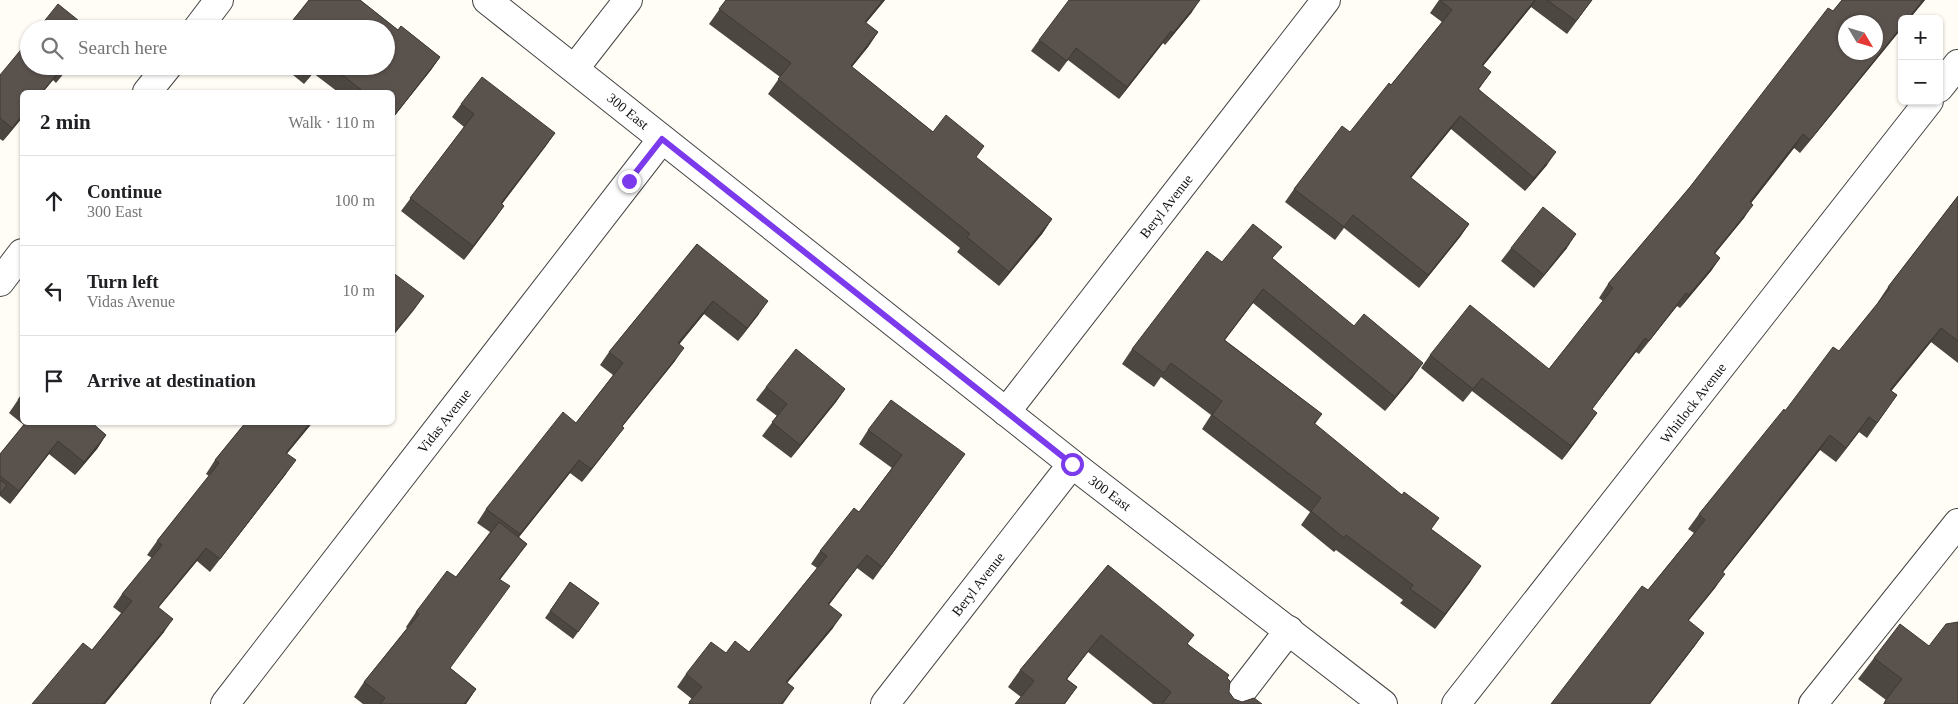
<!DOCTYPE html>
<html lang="en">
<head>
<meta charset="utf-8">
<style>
	body { margin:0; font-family:"Times New Roman",serif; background:#f6f6f6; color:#202124 }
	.controls { position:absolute; right:15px; top:15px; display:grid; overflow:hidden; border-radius:8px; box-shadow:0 1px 4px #0004 }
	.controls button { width:45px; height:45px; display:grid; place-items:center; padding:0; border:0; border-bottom:1px solid #e0e0e0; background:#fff; color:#202124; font:25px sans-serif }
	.compass { position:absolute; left:1838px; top:15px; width:45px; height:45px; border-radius:50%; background:#fff; box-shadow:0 1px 4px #0004; rotate:128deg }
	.stop { position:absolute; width:15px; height:15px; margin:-11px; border:4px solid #7c3aed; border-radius:50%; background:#fff }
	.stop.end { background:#7c3aed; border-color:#fff; box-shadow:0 1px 5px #0008 }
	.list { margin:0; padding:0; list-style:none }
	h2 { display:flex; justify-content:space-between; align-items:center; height:65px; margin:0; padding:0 20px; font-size:21px }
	h2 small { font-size:16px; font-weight:400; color:#757577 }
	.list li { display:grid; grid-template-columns:32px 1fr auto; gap:15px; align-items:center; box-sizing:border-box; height:90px; padding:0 20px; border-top:1px solid #e0e0e0 }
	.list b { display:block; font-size:19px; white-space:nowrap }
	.list p { margin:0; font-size:16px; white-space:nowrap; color:#757577 }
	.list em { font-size:16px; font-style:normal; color:#757577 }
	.icon { flex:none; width:28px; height:28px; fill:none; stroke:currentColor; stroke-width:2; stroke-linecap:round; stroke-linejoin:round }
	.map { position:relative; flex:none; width:1958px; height:704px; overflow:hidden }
	.search { position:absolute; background:#fff; box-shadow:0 1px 4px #0004; left:20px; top:20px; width:375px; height:55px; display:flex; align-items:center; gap:12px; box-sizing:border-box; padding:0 18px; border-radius:28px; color:#757577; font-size:19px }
	.panel { position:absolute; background:#fff; box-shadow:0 1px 4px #0004; left:20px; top:90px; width:375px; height:335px; border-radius:8px }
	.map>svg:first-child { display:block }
</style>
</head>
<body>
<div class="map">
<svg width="1958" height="704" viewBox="0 0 1958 704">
	<rect width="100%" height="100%" fill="#fffdf5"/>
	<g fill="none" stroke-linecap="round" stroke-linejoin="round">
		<defs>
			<g id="minor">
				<polyline points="487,0 1072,464 1383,704"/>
				<polyline points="197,29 219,0"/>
				<polyline points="575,68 628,0"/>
				<polyline points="1939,88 1958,64"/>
				<polyline points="147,92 168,66"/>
				<polyline points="0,282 22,253"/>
				<polyline points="1006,412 1326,0"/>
				<polyline points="225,704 662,139"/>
				<polyline points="885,704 1072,464"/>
				<polyline points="1232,704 1289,630"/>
				<polyline points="1456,704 1929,101"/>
				<polyline points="1813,704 1958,523"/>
			</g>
		</defs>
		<use href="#minor" stroke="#444" stroke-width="30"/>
		<use href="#minor" stroke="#fff" stroke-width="28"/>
	</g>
	<g fill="#4d4742">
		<polygon points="309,0 360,0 398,30 401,26 440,57 431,70 392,119 392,92 338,92 313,73 304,84 282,66 386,66 386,29 286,29"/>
		<polygon points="726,0 885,0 866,23 878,32 868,47 852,67 933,132 976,158 1052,219 1042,234 999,286 957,252 960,248 768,94 780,77 709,24"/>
		<polygon points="1439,0 1592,0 1567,34 1531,7 1483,66 1491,72 1479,89 1547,165 1525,191 1451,129 1411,178 1469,224 1460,237 1419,288 1344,228 1335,240 1285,202 1294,189 1350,132 1391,85 1442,22 1430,13"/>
		<polygon points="1842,0 1925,0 1800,153 1794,148 1751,203 1744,218 1715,253 1720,258 1711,271 1680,308 1677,306 1639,354 1636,352 1592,409 1597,413 1562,460 1472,391 1463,402 1421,368 1430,355 1549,369 1603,301 1599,298 1608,284 1690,187"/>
		<polygon points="1192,12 1165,45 1163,43 1119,99 1068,60 1059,72 1031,51 1039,40"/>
		<polygon points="70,66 56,83 53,80 43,92 22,92 22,118 3,141 0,139 0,75"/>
		<polygon points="461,104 555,133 502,204 504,206 464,260 401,211 464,127 452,117"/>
		<polygon points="1958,196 1958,363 1931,342 1891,391 1897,395 1867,438 1859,432 1836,462 1820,450 1723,572 1715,588 1688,621 1704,633 1694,647 1650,704 1551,704 1648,590 1694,533 1688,529 1699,514 1785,411 1839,351 1879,302 1878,302 1888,287"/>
		<polygon points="697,244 759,314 738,341 704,314 679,344 675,361 622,427 614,441 582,482 570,473 519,537 527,544 500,579 450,668 476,689 466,704 363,704 354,697 364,682 407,628 406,627 416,612 456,577 490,532 477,523 486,509 576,423 613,375 600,365 609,352"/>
		<polygon points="1511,248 1567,248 1534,288 1501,261"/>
		<polygon points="1273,259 1413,377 1385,411 1253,303 1225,340 1322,414 1315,424 1431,529 1471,581 1435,629 1400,603 1403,600 1336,550 1334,552 1301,525 1310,512 1202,429 1211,415 1161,377 1154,387 1122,364 1132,349 1222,262"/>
		<polygon points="766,387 845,389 836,402 791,458 762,436 777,416 756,400"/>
		<polygon points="22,394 22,422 91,422 106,435 97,449 75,475 49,454 10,504 0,496 0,454 24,425 9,413"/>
		<polygon points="246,422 313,422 287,453 286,474 210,572 197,561 159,607 164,632 105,704 32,704 92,650 121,613 113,607 122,594 152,558 147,555 157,541 209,476 206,474 215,460"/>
		<polygon points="868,430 965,454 873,580 857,568 829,605 833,628 787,683 794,688 783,704 688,704 692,699 677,687 686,674 726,653 749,652 817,568 811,564 820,551 859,512 892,468 859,444"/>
		<polygon points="1108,565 1188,644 1227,678 1229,692 1234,699 1242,702 1262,704 1153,704 1088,652 1067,679 1077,687 1065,704 1015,704 1021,697 1008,687 1020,670"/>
		<polygon points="570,582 599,603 573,639 545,618"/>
		<polygon points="1929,646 1958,704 1883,704 1886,700 1858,679 1874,658"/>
	</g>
	<g fill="#3f3936">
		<polygon points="883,0 885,0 855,36 865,22"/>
		<polygon points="1200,0 1192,12 1165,45 1173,33"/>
		<polygon points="1535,0 1536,0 1531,7 1473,78 1482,65"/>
		<polygon points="1592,0 1567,34 1576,21"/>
		<polygon points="1923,0 1925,0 1909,19 1908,19"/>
		<polygon points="1902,26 1902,28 1800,153 1810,140"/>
		<polygon points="1171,31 1163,43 1119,99 1127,87"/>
		<polygon points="878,32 868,47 841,80 851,66"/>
		<polygon points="440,57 431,70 392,119 394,116"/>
		<polygon points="317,66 318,66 313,73 304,84"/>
		<polygon points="63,67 53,80 43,92 42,92"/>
		<polygon points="22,116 22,118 3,141 12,128"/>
		<polygon points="1460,116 1451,129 1401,190 1410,177"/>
		<polygon points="555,133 546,146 492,217 501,203"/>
		<polygon points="1803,134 1794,148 1741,216 1750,202"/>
		<polygon points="1556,152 1547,165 1525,191 1534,178"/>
		<polygon points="1753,205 1744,218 1705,266 1714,253"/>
		<polygon points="504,206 495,219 464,260 473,246"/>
		<polygon points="1052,219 1042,234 999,286 1009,272"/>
		<polygon points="1469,224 1460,237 1419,288 1428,275"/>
		<polygon points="1576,234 1567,248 1534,288 1544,275"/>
		<polygon points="1720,258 1711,271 1680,308 1689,295"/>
		<polygon points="1263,289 1253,303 1214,354 1224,340"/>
		<polygon points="1686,293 1677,306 1639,354 1649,341"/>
		<polygon points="424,296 414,310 392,337 392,335"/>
		<polygon points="713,301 704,314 669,357 678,343"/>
		<polygon points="768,301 759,314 738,341 747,328"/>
		<polygon points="1941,328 1931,342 1880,405 1890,390"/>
		<polygon points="1645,338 1636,352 1582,422 1592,409"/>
		<polygon points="684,348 675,361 612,439 622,426"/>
		<polygon points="1423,363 1413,377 1385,411 1395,397"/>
		<polygon points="845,389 836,402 791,458 800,445"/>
		<polygon points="1597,413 1588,426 1562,460 1571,446"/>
		<polygon points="1869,417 1859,432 1836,462 1846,448"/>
		<polygon points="311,422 313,422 277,466 286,453"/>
		<polygon points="624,428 614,441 582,482 591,469"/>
		<polygon points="106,435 97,449 75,475 84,462"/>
		<polygon points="1830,435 1820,450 1712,586 1722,572"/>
		<polygon points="58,441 49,454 10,504 19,491"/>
		<polygon points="296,460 286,474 210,572 220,559"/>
		<polygon points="579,460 570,473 511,547 520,534"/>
		<polygon points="527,544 516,559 489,594 499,579"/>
		<polygon points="206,548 197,561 148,620 158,607"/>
		<polygon points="867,555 857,568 819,617 828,604"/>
		<polygon points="1481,566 1471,581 1435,629 1445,614"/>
		<polygon points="1725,574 1715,588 1677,635 1688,620"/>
		<polygon points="842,615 833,628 777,695 786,682"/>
		<polygon points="173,619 164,632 105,704 103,704"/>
		<polygon points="1704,633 1694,647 1650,704 1649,704"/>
		<polygon points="1101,635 1088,652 1054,696 1066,679"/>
		<polygon points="476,689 466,704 464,704"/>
	</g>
	<g fill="#5a524d" stroke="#3f3936" fill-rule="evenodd">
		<polygon points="309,0 360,0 398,30 401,26 440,57 394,116 392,114 392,92 364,92 331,66 386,66 386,29 294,29 289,25"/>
		<polygon points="726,0 883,0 865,22 878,32 851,66 933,132 946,115 984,146 976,157 1052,219 1009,272 967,237 970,234 778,79 791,63 719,9"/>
		<polygon points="1069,0 1200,0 1173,33 1171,31 1127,87 1076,48 1067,61 1039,40"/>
		<polygon points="1440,0 1535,0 1482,65 1491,72 1478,89 1556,152 1534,178 1460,116 1410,177 1469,224 1428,275 1353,215 1344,227 1294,189 1342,126 1350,132 1389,83 1391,85 1452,10"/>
		<polygon points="1547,0 1592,0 1576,21"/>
		<path d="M1842,0H1923L1908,19H1902V26L1810,140L1803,134L1750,202L1753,205L1714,253L1720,258L1689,295L1686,293L1649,341L1645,338L1592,409L1597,413L1571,446L1482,378L1473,389L1430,355L1470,305L1549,369L1613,288L1608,284L1690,187L1828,8L1833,11ZM1846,22H1876V52H1846Z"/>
		<polygon points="58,4 89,29 38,29"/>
		<polygon points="29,40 29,66 69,66 66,70 63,67 42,92 22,92 22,116 12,128 0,118 0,75"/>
		<polygon points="308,66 317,66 313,71"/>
		<polygon points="482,77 555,133 501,203 504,206 473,246 410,198 474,114 461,104"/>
		<polygon points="1958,196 1958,341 1941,328 1890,390 1897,395 1877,423 1869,417 1846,448 1830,435 1722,572 1725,574 1688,620 1704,633 1649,704 1551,704 1642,586 1648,590 1705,520 1699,514 1784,409 1785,411 1833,347 1839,351 1890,288 1888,287"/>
		<polygon points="1543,207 1576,234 1544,275 1511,248"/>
		<polygon points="1253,224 1282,247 1272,258 1354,326 1364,314 1423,363 1395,397 1263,289 1224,340 1322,414 1314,423 1402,495 1404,492 1439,518 1431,529 1481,566 1445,614 1410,589 1413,585 1346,535 1344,538 1311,511 1321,498 1212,415 1222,401 1171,363 1164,373 1132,349 1207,251 1222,262"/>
		<polygon points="697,244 768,301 747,328 713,301 678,343 684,348 622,426 624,428 591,469 579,460 520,534 486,509 563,412 576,423 623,363 609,352"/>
		<polygon points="392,272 424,296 392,335"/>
		<polygon points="796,349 845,389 800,445 772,422 787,404 766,387"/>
		<polygon points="22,394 22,404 18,400"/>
		<polygon points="891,400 965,454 882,567 867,555 828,604 842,615 786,682 794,688 781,704 692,704 689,702 702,687 686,674 711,642 726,653 735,641 749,652 827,556 820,551 854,508 859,512 902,455 868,430"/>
		<polygon points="26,422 91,422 106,435 84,462 58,441 19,491 0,476 0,454"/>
		<polygon points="246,422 311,422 286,453 296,460 220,559 206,548 158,607 173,619 103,704 32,704 83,643 92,650 132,601 122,594 162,545 157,541 219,463 215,460"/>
		<polygon points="0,480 7,485 0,494"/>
		<polygon points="499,522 527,544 499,579 510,586 450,668 476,689 464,704 380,704 385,698 364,682 419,614 416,612 447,571 456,577"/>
		<polygon points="1108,565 1194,635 1187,644 1229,675 1227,678 1230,681 1229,692 1234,699 1242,702 1254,698 1262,704 1162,704 1171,692 1101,635 1066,679 1077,687 1064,704 1015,704 1034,681 1020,670"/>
		<polygon points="570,582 599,603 578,632 550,611"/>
		<polygon points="1958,622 1958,704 1885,704 1885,701 1902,679 1874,658 1900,624 1929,646 1946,624"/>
	</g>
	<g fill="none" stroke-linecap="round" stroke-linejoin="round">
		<polyline stroke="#7c3aed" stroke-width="6" points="629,181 662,139 1072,464"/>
	</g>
	<g text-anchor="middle" stroke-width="5" stroke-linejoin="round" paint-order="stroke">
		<g font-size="14" fill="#111" stroke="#fff">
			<text transform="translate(628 111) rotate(39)" y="5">300 East</text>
			<text transform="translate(1166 206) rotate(-52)" y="5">Beryl Avenue</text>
			<text transform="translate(1693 403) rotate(-52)" y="5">Whitlock Avenue</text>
			<text transform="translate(444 421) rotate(-52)" y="5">Vidas Avenue</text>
			<text transform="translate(1110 493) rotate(37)" y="5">300 East</text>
			<text transform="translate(978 584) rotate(-52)" y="5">Beryl Avenue</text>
		</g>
	</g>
</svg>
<div class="controls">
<button>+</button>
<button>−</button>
</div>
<svg class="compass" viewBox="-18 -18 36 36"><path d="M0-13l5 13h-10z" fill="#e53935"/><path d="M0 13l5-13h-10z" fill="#757577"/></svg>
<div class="stop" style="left:1072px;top:464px"></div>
<div class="stop end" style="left:629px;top:181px"></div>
<div class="search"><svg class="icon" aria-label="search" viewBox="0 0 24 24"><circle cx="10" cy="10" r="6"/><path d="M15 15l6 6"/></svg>Search here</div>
<section class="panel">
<h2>2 min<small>Walk · 110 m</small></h2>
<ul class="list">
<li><svg class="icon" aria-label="ahead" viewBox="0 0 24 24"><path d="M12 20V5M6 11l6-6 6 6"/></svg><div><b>Continue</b><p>300 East</p></div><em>100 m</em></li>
<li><svg class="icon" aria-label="left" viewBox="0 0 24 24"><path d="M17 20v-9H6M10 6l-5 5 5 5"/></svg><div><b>Turn left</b><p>Vidas Avenue</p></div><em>10 m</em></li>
<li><svg class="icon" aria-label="arrive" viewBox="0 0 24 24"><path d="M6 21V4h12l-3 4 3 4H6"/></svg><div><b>Arrive at destination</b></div></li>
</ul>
</section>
</div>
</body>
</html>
